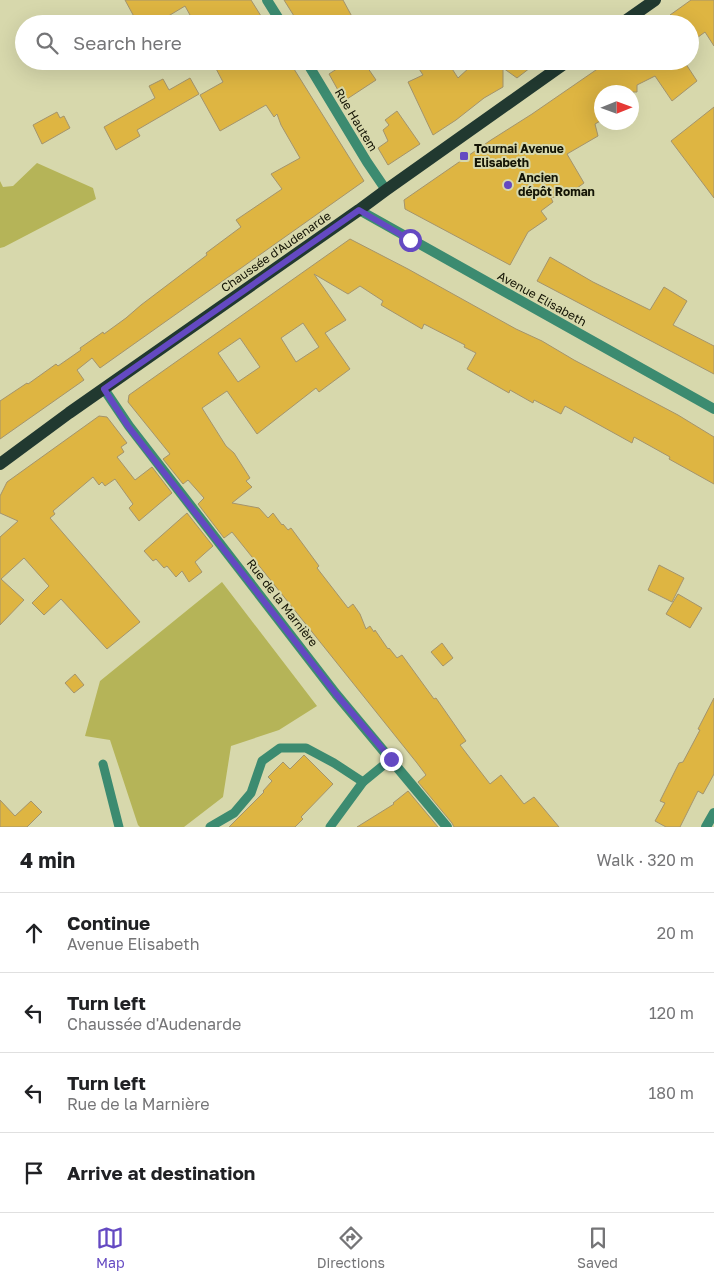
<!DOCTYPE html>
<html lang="en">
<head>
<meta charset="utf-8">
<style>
	body { margin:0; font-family:"Golos Text",sans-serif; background:#f6f6f6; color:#202124 }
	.compass { position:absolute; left:594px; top:85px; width:45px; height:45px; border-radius:50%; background:#fff; box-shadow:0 5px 20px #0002; rotate:89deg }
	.stop { position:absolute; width:15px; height:15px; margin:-11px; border:4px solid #6449c2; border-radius:50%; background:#fff }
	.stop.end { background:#6449c2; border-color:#fff; box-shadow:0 1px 5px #0008 }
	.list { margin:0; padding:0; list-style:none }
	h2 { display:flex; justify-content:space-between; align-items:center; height:65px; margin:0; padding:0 20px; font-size:21px }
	h2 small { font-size:16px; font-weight:400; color:#757577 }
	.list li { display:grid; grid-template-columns:32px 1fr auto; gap:15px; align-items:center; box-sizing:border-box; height:80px; padding:0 20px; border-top:1px solid #e0e0e0 }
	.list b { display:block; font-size:19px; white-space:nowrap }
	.list p { margin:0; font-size:16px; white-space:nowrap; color:#757577 }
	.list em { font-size:16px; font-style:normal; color:#757577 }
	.icon { flex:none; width:28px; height:28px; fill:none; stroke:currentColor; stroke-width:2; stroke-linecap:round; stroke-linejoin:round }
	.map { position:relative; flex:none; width:714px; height:827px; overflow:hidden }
	.search { position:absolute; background:#fff; box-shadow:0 5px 20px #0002; left:15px; right:15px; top:15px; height:55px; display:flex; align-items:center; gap:12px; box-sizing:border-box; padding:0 18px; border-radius:28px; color:#757577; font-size:19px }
	.sheet { height:385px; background:#fff }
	nav { display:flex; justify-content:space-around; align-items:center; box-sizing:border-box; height:70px; border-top:1px solid #e0e0e0; background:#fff; font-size:14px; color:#757577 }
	nav a { display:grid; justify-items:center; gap:2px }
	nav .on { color:#6449c2 }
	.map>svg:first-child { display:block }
</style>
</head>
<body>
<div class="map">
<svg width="714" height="827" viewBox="0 0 714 827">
	<rect width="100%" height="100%" fill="#d7d8ac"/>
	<g fill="#b5b458">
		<polygon points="37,163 93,188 96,199 4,247 0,248 0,181 3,187 13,186"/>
		<polygon points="222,582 317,706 279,730 231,746 223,797 184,827 140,827 138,825 110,740 85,736 100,681"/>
	</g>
	<g fill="#deb542" stroke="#a4946c" fill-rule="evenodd">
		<polygon points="125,0 251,0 266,24 195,24 185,6 155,24 150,24 148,18 138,24"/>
		<polygon points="284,0 343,0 356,24 299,24"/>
		<polygon points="691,0 714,0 714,46 705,32 690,43 690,24 676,24 670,15"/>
		<polygon points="212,61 289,61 364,181 100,368 92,358 77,370 84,380 0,439 0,401 27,383 28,384 56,364 58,366 81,350 80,348 103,332 104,334 126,318 141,305 207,255 206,253 241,227 236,220 282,189 271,174 300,158 281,125 277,114 274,117 266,105 220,131 200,95 223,82"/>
		<polygon points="349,61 363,61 376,80 344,101 329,74"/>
		<polygon points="414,61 447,61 458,78 470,67 478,61 539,61 517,78 503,68 503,87 484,98 456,120 433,135 408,82 423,75"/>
		<polygon points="609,61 684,61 697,81 672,101 655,76 637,85 637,92 602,92 602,120 595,124 598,136 567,154 584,183 573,191 551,198 553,202 541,211 547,219 528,232 510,265 405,209 404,200 491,140 532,114"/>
		<polygon points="190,78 199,94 137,130 140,136 116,150 104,127 155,98 149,86 163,79 169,90"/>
		<polygon points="714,107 714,198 671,141"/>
		<polygon points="397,111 420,144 388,165 378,148 388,141 383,130 389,125 385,120"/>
		<polygon points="57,112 60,118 64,116 70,128 42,144 33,125"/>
		<path d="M350,239L408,269L516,329L542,341L574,360L678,415L714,437V484L669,459L670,457L634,437L632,443L565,406L561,414L534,400L533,403L510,390L509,393L467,369L476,353L464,347L465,345L424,324L422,329L381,305L383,301L360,286L348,294L314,274L346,320L325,333L350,369L319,392L316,388L257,434L227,391L202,408L226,446L234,453L250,478L246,481L252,487L232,503L259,508L268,518L273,513L282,525L283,524L288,530L291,528L319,566L317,568L348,608L353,604L360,614L366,629L370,626L374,632L375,630L388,649L389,648L397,658L402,655L434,699L436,698L466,741L460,745L490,784L501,775L524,804L534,797L559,827H454L452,823L418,782L426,775L417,763L232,532L224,538L198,504L204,498L188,480L183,484L163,459L170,454L128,402L129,395ZM303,323L319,347L296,362L281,338ZM240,338L260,367L238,382L218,353Z"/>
		<polygon points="550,257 593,282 650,310 664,287 687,301 673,325 714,346 714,374 537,281"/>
		<polygon points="99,416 107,417 127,443 121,447 124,452 117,457 135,480 152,467 172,493 139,521 129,508 133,504 115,479 105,486 102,482 99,485 93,477 53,511 55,514 50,518 140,622 107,649 61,599 44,615 32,603 49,586 24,558 1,579 24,600 0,625 0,537 18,521 0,513 0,496 7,482"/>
		<polygon points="187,513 213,546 195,562 202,572 189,582 182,571 176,577 167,566 164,568 156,559 153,561 144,551"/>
		<polygon points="659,565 684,578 672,602 648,590"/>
		<polygon points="678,594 702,608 690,628 666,614"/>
		<polygon points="442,643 453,658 443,666 431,652"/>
		<polygon points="75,674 84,685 74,693 65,683"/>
		<polygon points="714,698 714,774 703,794 698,791 680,827 666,827 655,821 665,803 660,801 679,763 683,762 700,730 698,729"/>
		<polygon points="304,755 333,784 301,817 303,819 295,827 229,827 264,792 263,791 272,781 268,777 283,762 290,769"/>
		<polygon points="408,791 438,827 357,827 394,804 393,803"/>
		<polygon points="0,800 15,816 31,801 42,812 27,827 0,827"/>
	</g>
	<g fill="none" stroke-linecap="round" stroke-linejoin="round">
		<g stroke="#3c8b70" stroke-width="9">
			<polyline points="103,764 119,827"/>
			<polyline points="210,827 234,813 251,793 262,761 280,748 306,748 334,763 363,782"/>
			<polyline points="330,827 363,782 391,759"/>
		</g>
		<g stroke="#3c8b70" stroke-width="10">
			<polyline points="267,0 282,24"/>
			<polyline points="306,61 367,162 386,190"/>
			<polyline points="359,210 714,409"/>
			<polyline points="104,389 129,426 336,694 447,827"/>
			<polyline points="706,827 714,813"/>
		</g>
		<g stroke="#213930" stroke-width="12">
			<polyline points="621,24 655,0"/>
			<polyline points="0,464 69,413 359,210 386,190 568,61"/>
		</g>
	</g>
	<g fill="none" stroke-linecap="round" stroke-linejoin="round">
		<polyline stroke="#6449c2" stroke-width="6" points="391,759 336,694 128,426 104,389 359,210 410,240"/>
	</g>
	<g fill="#6449c2" stroke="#d7d8ac" stroke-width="2">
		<rect x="459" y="151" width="10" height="10" rx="2.5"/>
		<circle cx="508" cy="185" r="5"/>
	</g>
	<g text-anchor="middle" stroke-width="4" stroke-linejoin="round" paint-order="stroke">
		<g font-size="12" fill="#141405" stroke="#d7d8ac">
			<text transform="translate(356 120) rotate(59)" y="4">Rue Hautem</text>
			<text transform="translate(276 252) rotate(-35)" y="4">Chaussée d'Audenarde</text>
			<text transform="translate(542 299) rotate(29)" y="4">Avenue Elisabeth</text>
			<text transform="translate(282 603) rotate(52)" y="4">Rue de la Marnière</text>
		</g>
		<g font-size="12" font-weight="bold" fill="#141405" stroke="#d7d8ac" text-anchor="start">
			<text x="474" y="153">Tournai Avenue<tspan x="474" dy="14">Elisabeth</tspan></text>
			<text x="518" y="182">Ancien<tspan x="518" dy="14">dépôt Roman</tspan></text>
		</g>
	</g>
</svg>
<svg class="compass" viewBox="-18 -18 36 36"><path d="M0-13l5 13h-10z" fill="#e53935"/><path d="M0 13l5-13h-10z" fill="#757577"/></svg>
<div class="stop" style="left:410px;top:240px"></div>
<div class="stop end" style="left:391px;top:759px"></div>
<div class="search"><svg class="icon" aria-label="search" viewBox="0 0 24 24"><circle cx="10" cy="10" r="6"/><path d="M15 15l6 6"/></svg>Search here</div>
</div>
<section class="sheet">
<h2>4 min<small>Walk · 320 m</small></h2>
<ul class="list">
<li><svg class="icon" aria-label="ahead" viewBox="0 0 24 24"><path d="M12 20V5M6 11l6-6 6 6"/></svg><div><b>Continue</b><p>Avenue Elisabeth</p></div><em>20 m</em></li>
<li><svg class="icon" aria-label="left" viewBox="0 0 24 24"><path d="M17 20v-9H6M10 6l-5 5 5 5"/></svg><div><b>Turn left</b><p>Chaussée d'Audenarde</p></div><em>120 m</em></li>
<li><svg class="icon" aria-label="left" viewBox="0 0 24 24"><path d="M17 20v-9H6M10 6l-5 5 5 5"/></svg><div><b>Turn left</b><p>Rue de la Marnière</p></div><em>180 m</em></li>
<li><svg class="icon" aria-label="arrive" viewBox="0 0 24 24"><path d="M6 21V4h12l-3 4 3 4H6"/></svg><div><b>Arrive at destination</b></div></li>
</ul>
</section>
<nav>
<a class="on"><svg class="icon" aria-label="map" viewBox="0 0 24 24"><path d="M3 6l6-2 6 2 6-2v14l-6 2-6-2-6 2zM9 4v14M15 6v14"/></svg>Map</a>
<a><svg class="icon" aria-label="directions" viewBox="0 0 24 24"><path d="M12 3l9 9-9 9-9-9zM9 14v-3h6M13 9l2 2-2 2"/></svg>Directions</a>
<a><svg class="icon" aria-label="saved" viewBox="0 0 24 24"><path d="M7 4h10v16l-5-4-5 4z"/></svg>Saved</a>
</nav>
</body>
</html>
